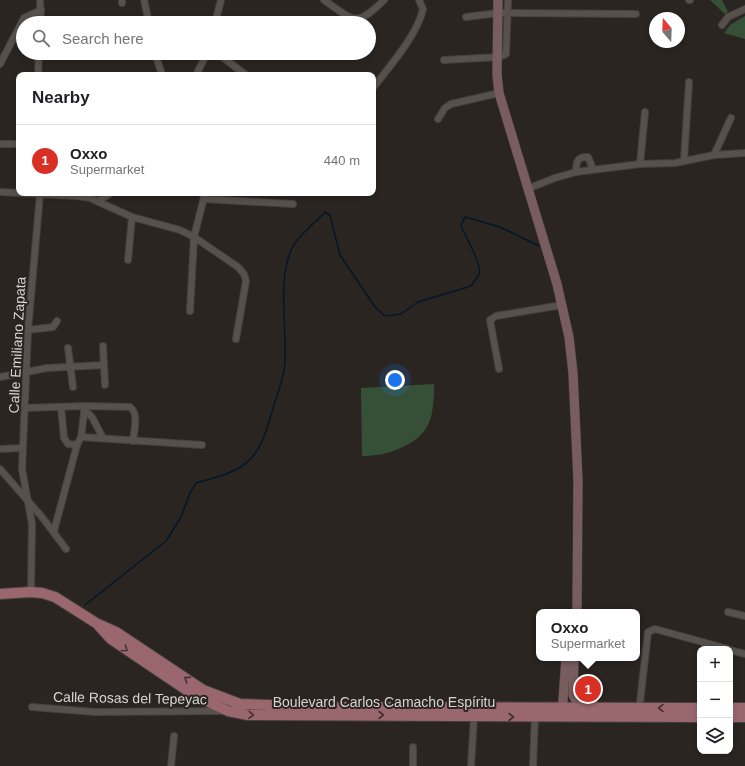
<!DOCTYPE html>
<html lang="en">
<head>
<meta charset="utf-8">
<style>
	body { margin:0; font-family:Helvetica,sans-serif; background:#f2f2f2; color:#202124 }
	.controls { position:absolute; right:12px; bottom:12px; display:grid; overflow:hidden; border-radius:8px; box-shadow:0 2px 6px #0003 }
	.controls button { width:36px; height:36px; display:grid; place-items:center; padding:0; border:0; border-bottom:1px solid #e0e0e0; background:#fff; color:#202124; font:20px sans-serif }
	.compass { position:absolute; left:649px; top:12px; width:36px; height:36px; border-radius:50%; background:#fff; box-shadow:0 2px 6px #0003; rotate:341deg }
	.you { position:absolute; left:395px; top:380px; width:14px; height:14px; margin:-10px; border:3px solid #fff; border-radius:50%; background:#1a73e8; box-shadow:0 0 0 6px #1a73e833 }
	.badge { display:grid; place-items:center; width:26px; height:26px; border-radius:50%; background:#d93025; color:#fff; font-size:13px; font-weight:700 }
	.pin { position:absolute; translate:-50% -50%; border:2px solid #fff; box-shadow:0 1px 4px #0006 }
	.popup { position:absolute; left:536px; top:609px; width:104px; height:52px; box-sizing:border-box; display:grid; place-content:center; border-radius:8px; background:#fff; filter:drop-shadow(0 1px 3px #0005); font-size:13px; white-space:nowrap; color:#757577 }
	.popup b { font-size:15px; color:#202124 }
	.popup::after { content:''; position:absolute; left:50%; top:100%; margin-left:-8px; border:8px solid transparent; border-top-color:#fff }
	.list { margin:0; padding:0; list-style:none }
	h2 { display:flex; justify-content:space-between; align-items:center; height:52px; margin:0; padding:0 16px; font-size:17px }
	h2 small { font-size:13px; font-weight:400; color:#757577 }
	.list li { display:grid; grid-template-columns:26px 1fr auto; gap:12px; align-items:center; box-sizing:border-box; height:72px; padding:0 16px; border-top:1px solid #e0e0e0 }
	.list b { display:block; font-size:15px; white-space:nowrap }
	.list p { margin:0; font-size:13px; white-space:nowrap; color:#757577 }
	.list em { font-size:13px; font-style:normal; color:#757577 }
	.icon { flex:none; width:22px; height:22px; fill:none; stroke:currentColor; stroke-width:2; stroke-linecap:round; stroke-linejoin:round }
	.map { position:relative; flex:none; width:745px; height:766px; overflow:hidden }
	.search { position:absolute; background:#fff; box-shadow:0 2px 6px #0003; left:16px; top:16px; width:360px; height:44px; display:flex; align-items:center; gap:10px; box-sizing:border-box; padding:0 14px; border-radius:22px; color:#757577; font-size:15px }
	.panel { position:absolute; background:#fff; box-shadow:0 2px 6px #0003; left:16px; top:72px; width:360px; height:124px; border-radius:8px }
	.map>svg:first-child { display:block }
</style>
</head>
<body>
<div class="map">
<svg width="745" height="766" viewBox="0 0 745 766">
	<rect width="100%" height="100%" fill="#2a2521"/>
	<g fill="#365037">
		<polygon points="710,0 722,0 728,12 725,14"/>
		<polygon points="745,16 745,39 724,33 730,25"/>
		<path d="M434,384C434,417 431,436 398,449C386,454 376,456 362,456L361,388Z"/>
	</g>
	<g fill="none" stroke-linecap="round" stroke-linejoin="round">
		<path stroke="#021729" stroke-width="1.5" d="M85,605L166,541L181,517L190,493L196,483C246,469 257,465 272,412C276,396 284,380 285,362C287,327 277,280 292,248C297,237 316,222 325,212L330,215L340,255L375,307L385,316L401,314L418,302L471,286L480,273C478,256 468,242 461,226L465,217L500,227L539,246"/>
		<defs>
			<g id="minor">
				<polyline points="40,0 41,23"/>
				<polyline points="122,0 122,3"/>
				<polyline points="144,0 149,23"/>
				<path d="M324,0C354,21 356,28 384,0"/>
				<polyline points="689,0 690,0"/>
				<polyline points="466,17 498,13 636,14"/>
				<polyline points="215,23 221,0"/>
				<polyline points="722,25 728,17 745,9"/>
				<polyline points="155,53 162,75"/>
				<polyline points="217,53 246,75"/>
				<polyline points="444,60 499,57 506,54 508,0"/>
				<polyline points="0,64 24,18 41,10"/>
				<polyline points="38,75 39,53"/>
				<polyline points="196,75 207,53"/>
				<path d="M373,88C389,67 418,34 423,9L419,0"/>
				<polyline points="438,119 445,108 451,104 499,93"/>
				<polyline points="0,144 19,144"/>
				<polyline points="714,155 731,118"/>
				<polyline points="684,160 689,82"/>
				<polyline points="640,164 645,112"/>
				<path d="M576,172C576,163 577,156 588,157L593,169"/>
				<polyline points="527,189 555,178 576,172 640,164 675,163 714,155 745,153"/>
				<polyline points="0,192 77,196 90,198 132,217 180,230 194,237 238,267 244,274 246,281 236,339"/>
				<polyline points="204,199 293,204"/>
				<polyline points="98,201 111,193"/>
				<polyline points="128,260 132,217"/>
				<polyline points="190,311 194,237 205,193"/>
				<polyline points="28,330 53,327 57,321"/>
				<polyline points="103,346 105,385"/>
				<polyline points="68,348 73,387"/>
				<polyline points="499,369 490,320 496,316 562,305"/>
				<polyline points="0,377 47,368 104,365"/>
				<polyline points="61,407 64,438 68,444 77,445"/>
				<path d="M25,408L85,406L130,407C139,413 134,431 133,441"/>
				<polyline points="84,410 92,417 103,438"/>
				<polyline points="81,437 202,445"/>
				<polyline points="0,449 23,448"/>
				<polyline points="0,469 42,517 66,549"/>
				<polyline points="54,531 77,445 81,437 85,406"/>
				<polyline points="31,592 32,524 22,469 28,330 40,194"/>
				<polyline points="728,612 745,616"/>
				<polyline points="730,650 745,654"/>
				<polyline points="32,707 95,712 224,711"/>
				<polyline points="639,711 648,632 655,629 728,649"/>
				<polyline points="171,766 174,736"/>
				<polyline points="413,766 413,747"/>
				<polyline points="471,766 474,717"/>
				<polyline points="533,766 535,714"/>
			</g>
			<g id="secondary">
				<polyline points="498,0 497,74 499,93 557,284 569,337 573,373 578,480 577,612"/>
				<polyline points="574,658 573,695 575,699 596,706"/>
				<polyline points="562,714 566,658"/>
			</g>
			<g id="primary">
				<polyline points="0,594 31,592 42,593 55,597 96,623 116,632 203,690 240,704 328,707 700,708"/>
				<polyline points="99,626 111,639 194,695 228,711 248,715 700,717"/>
				<polyline points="730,708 745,708"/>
				<polyline points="730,717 745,717"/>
			</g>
		</defs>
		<use href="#minor" stroke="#45413e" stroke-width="8"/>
		<use href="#secondary" stroke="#45413e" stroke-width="10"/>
		<use href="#primary" stroke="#45413e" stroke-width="12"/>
		<use href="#minor" stroke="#57514d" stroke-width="6"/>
		<use href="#secondary" stroke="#795c5e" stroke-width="9"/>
		<use href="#primary" stroke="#9b676f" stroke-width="10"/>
	</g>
	<defs><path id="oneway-chevron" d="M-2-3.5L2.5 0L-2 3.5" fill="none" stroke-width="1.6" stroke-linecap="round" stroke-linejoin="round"/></defs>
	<g stroke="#413231">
		<use href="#oneway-chevron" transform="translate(125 649) rotate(35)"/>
		<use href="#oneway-chevron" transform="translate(187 679) rotate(-146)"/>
		<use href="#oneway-chevron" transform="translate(661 708) rotate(-180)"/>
		<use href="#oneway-chevron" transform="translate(251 715) rotate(3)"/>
		<use href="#oneway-chevron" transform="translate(381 715)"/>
		<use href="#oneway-chevron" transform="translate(511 717)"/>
	</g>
	<g text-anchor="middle" stroke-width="4" stroke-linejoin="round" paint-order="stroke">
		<g font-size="14" fill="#d7d3d1" stroke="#2a2521">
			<text transform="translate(17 345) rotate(-87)" y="5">Calle Emiliano Zapata</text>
			<text transform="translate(130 698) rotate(1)" y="5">Calle Rosas del Tepeyac</text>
			<text x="384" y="707">Boulevard Carlos Camacho Espíritu</text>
		</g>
	</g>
</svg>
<div class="controls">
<button>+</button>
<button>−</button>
<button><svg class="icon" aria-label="layers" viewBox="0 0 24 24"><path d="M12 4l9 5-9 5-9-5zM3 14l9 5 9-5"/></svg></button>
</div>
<svg class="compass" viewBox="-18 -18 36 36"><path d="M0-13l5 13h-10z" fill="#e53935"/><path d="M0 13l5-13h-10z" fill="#757577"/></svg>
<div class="you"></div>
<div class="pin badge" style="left:588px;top:689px">1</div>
<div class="popup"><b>Oxxo</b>Supermarket</div>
<div class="search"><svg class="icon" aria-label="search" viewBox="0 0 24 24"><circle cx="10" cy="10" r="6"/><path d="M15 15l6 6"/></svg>Search here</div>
<section class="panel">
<h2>Nearby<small></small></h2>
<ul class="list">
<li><span class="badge">1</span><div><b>Oxxo</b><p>Supermarket</p></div><em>440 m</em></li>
</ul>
</section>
</div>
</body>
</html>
